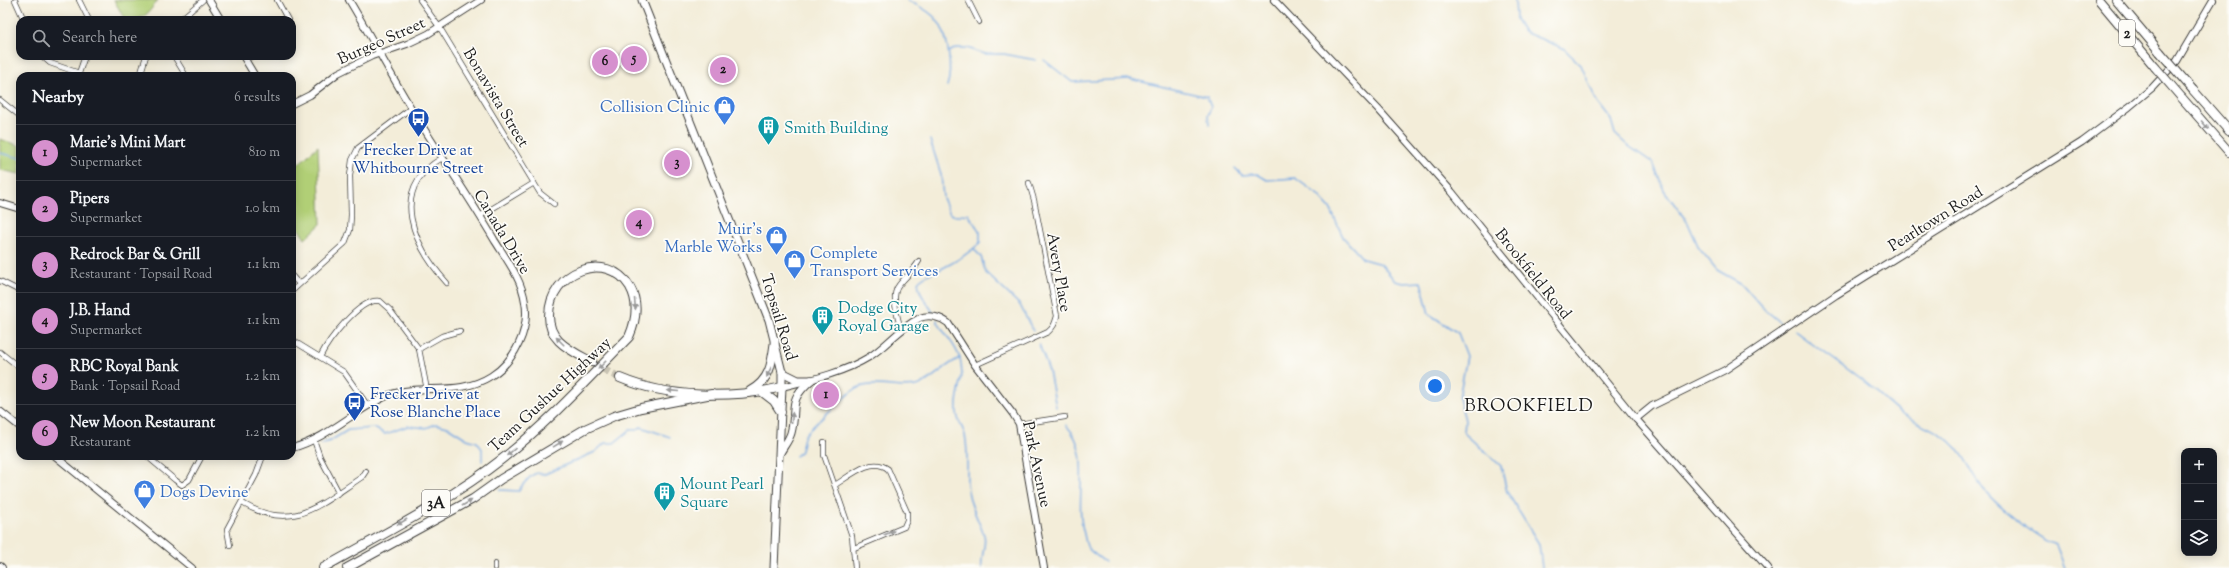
<!DOCTYPE html>
<html lang="en">
<head>
<meta charset="utf-8">
<style>
	body { margin:0; font-family:"Sorts Mill Goudy",serif; background:#20242c; color:#f1f3f6 }
	.controls { position:absolute; right:12px; bottom:12px; display:grid; overflow:hidden; border-radius:8px; box-shadow:0 2px 10px #0003 }
	.controls button { width:36px; height:36px; display:grid; place-items:center; padding:0; border:0; border-bottom:1px solid #363941; background:#171b24; color:#f1f3f6; font:20px sans-serif }
	.you { position:absolute; left:1435px; top:386px; width:14px; height:14px; margin:-10px; border:3px solid #fff; border-radius:50%; background:#1a73e8; box-shadow:0 0 0 6px #1a73e833 }
	.badge { display:grid; place-items:center; width:26px; height:26px; border-radius:50%; background:#d690ce; color:#111; font-size:13px; font-weight:700 }
	.pin { position:absolute; translate:-50% -50%; border:2px solid #fff; box-shadow:0 1px 4px #0006 }
	.list { margin:0; padding:0; list-style:none }
	h2 { display:flex; justify-content:space-between; align-items:center; height:52px; margin:0; padding:0 16px; font-size:17px }
	h2 small { font-size:13px; font-weight:400; color:#9ea1a6 }
	.list li { display:grid; grid-template-columns:26px 1fr auto; gap:12px; align-items:center; box-sizing:border-box; height:56px; padding:0 16px; border-top:1px solid #363941 }
	.list b { display:block; font-size:15px; white-space:nowrap }
	.list p { margin:0; font-size:13px; white-space:nowrap; color:#9ea1a6 }
	.list em { font-size:13px; font-style:normal; color:#9ea1a6 }
	.icon { flex:none; width:22px; height:22px; fill:none; stroke:currentColor; stroke-width:2; stroke-linecap:round; stroke-linejoin:round }
	.map { position:relative; flex:none; width:2229px; height:568px; overflow:hidden }
	.search { position:absolute; background:#171b24; box-shadow:0 2px 10px #0003; left:16px; top:16px; width:280px; height:44px; display:flex; align-items:center; gap:10px; box-sizing:border-box; padding:0 14px; border-radius:12px; color:#9ea1a6; font-size:15px }
	.panel { position:absolute; background:#171b24; box-shadow:0 2px 10px #0003; left:16px; top:72px; width:280px; height:388px; border-radius:12px }
	.map>svg:first-child { display:block }
</style>
</head>
<body>
<div class="map">
<svg width="2229" height="568" viewBox="0 0 2229 568">
	<rect width="100%" height="100%" fill="#fdfcf7"/>
	<filter id="ink" filterUnits="userSpaceOnUse"><feTurbulence type="fractalNoise" baseFrequency=".025" numOctaves="2"/><feDisplacementMap in="SourceGraphic" scale="8" xChannelSelector="R" yChannelSelector="G"/><feConvolveMatrix kernelMatrix="1 2 1 2 8 2 1 2 1" color-interpolation-filters="sRGB"/></filter>
	<filter id="wash" filterUnits="userSpaceOnUse"><feTurbulence type="fractalNoise" baseFrequency=".012" numOctaves="4" result="noise"/><feDisplacementMap in="SourceGraphic" scale="16" xChannelSelector="R" yChannelSelector="G"/><feGaussianBlur stdDeviation="0.9" result="paint"/><feColorMatrix in="noise" values="0 0 0 0 0 0 0 0 0 0 0 0 0 0 0 0 0 1.4 0 .05"/><feComposite in="paint" operator="in"/></filter>
	<g filter="url(#wash)">
		<rect width="100%" height="100%" fill="#f3edd9"/>
		<g fill="#b1cf76" stroke="#667649">
			<path d="M114,0H158C147,15 144,20 125,20Z"/>
			<polygon points="0,139 20,146 20,174 0,170"/>
			<polygon points="318,146 321,224 305,239 292,219 292,170"/>
		</g>
		<g fill="none" stroke-linecap="round" stroke-linejoin="round">
			<g stroke="#77a9e3" stroke-width="1.5">
				<path d="M907,0C916,5 929,10 936,19C948,32 953,69 947,86"/>
				<polyline points="1515,0 1516,19 1524,32 1563,48 1581,65 1596,100 1611,120 1615,134 1627,145 1653,163 1664,190 1688,223 1699,248 1717,270 1742,284 1762,307 1780,322"/>
				<polyline points="949,52 956,48 967,48 985,54 1004,54 1036,60"/>
				<polyline points="1044,60 1072,82 1130,79 1207,97 1211,107 1208,116 1209,124"/>
				<path d="M930,140L941,174L943,198L950,214L957,216L968,214L980,232V243C969,253 957,261 943,268C934,273 925,273 918,282C920,299 928,301 934,315"/>
				<polyline points="0,153 20,158"/>
				<polyline points="1235,168 1242,175 1257,174 1267,180 1295,178 1317,194 1330,208 1343,237 1363,259 1381,264 1395,281 1404,283 1421,282 1429,314 1458,333 1467,356 1459,398 1465,420 1464,433 1501,466 1507,492 1539,544 1542,568"/>
				<polyline points="974,249 981,257 986,273 1020,305 1033,331"/>
				<path d="M937,320C943,334 956,344 960,359C966,383 955,391 957,412C957,421 963,427 965,435C968,447 967,468 967,480C967,501 977,516 984,535C987,544 980,558 982,568"/>
				<path d="M1795,331C1818,349 1843,365 1866,383C1878,392 1888,404 1901,413C1917,424 1935,428 1950,441C1964,453 1969,468 1979,483C1992,503 2035,537 2056,545L2065,568"/>
				<polyline points="1039,344 1049,371 1056,407"/>
				<path d="M1066,425C1094,454 1073,498 1084,534C1085,538 1086,545 1088,548C1092,553 1100,558 1105,562"/>
				<polyline points="321,444 330,441 348,430 374,428 385,434 408,426 426,428 436,424 448,427 467,439 477,442 482,449 482,461"/>
				<path d="M796,456C804,452 801,442 805,435C808,430 848,394 854,390C870,379 898,390 917,386C928,383 946,364 960,358"/>
				<path d="M500,490L519,491C521,486 532,473 538,473C541,473 542,474 545,474L595,452L605,443H614L630,430H636L641,427L670,437"/>
			</g>
		</g>
	</g>
	<g filter="url(#ink)">
		<g fill="none" stroke-linecap="round" stroke-linejoin="round">
			<polyline stroke="#c8c3b3" stroke-width="8" stroke-dasharray="8 4" stroke-linecap="butt" points="592,362 620,378"/>
			<defs>
				<g id="street">
					<polyline points="15,0 24,20"/>
					<polyline points="79,0 89,20"/>
					<polyline points="277,0 288,20"/>
					<polyline points="420,0 440,28 540,193 554,204"/>
					<polyline points="968,0 979,22"/>
					<polyline points="180,20 203,0"/>
					<polyline points="42,56 50,63 79,73"/>
					<polyline points="174,56 186,76"/>
					<polyline points="245,59 253,56"/>
					<polyline points="78,76 85,56"/>
					<polyline points="140,76 146,56"/>
					<polyline points="0,100 20,116"/>
					<path d="M442,158C387,190 414,246 447,283"/>
					<polyline points="480,216 534,183"/>
					<polyline points="292,276 299,284"/>
					<polyline points="0,281 20,291"/>
					<polyline points="292,291 345,243 350,230 351,215 350,176 352,160 358,148 411,108"/>
					<path d="M901,330C898,318 890,295 899,285C906,276 914,270 919,261"/>
					<polyline points="292,340 344,372 368,406"/>
					<polyline points="419,349 442,336 460,331"/>
					<polyline points="0,352 20,368"/>
					<path d="M320,357C328,341 360,297 380,301L390,310L419,349L427,390"/>
					<path d="M975,365L1048,332C1054,327 1055,323 1057,316L1034,200L1029,183"/>
					<polyline points="1019,424 1065,417"/>
					<polyline points="314,440 320,457 339,493"/>
					<polyline points="824,442 824,455 852,536 855,568"/>
					<polyline points="149,458 175,480 182,485 189,480 202,456"/>
					<path d="M835,485C850,476 871,456 888,469L907,512V520L904,527L854,548"/>
					<path d="M242,503C293,533 319,505 362,477L366,471"/>
					<polyline points="230,546 227,529 256,475 263,456"/>
					<polyline points="495,564 495,568"/>
				</g>
				<g id="secondary">
					<polyline points="209,0 221,20"/>
					<polyline points="1274,0 1378,109 1452,192 1636,419 1768,568"/>
					<polyline points="243,56 255,76"/>
					<polyline points="292,104 310,95 338,73 372,56 407,44 428,34 481,0"/>
					<polyline points="0,203 20,209"/>
					<path d="M782,387C811,380 843,373 869,357C887,346 900,327 920,318C929,314 940,317 948,323L975,365L1013,414L1019,424L1044,568"/>
					<polyline points="0,411 20,427"/>
					<polyline points="1636,419 1652,406 1725,370 1836,295 2082,142 2129,107 2152,88 2177,61 2213,0"/>
					<path d="M292,448C329,438 355,409 389,395C422,383 458,397 491,376C515,361 530,329 525,302C522,280 507,260 495,241C470,198 442,158 416,116C392,78 372,38 349,0"/>
					<polyline points="55,456 192,568"/>
				</g>
				<g id="primary">
					<polyline points="642,0 769,320 782,372 782,387 774,568"/>
					<polyline points="782,372 798,380 811,380"/>
					<path d="M780,453C783,447 789,440 791,433C798,407 786,402 811,380"/>
				</g>
				<g id="highway">
					<polyline points="2099,0 2155,67"/>
					<polyline points="2116,0 2160,52"/>
					<polyline points="2193,90 2229,131"/>
					<polyline points="2182,98 2229,152"/>
					<path d="M620,378C667,398 733,399 782,387"/>
					<path d="M750,391C771,380 772,362 775,340"/>
					<polyline points="761,391 774,401 781,412"/>
					<polyline points="0,567 1,568"/>
					<path d="M323,568C381,535 449,501 502,459C548,423 588,379 629,337C636,321 639,303 630,287C607,249 549,271 549,316C549,325 552,334 559,341C568,350 581,356 592,362"/>
					<polyline points="347,568 473,499 501,479 585,429 614,416 641,408 712,394"/>
				</g>
			</defs>
			<use href="#street" stroke="#3c3b38" stroke-width="6"/>
			<use href="#secondary" stroke="#3c3b38" stroke-width="8"/>
			<use href="#primary" stroke="#3c3b38" stroke-width="9"/>
			<use href="#highway" stroke="#3c3b38" stroke-width="10"/>
			<use href="#street" stroke="#fff" stroke-width="4.5"/>
			<use href="#secondary" stroke="#fff" stroke-width="6"/>
			<use href="#primary" stroke="#fff" stroke-width="7"/>
			<use href="#highway" stroke="#fff" stroke-width="8"/>
			<defs>
				<g id="highway-bridge">
					<polyline points="2160,52 2193,90"/>
					<polyline points="2155,67 2182,98"/>
				</g>
			</defs>
			<use href="#highway-bridge" stroke="#3c3b38" stroke-width="10" stroke-linecap="butt"/>
			<use href="#highway-bridge" stroke="#fff" stroke-width="8"/>
		</g>
		<defs><path id="oneway-solid" d="M-6-.8H1V-3.2L6.5 0L1 3.2V.8H-6Z"/></defs>
		<g fill="#999">
			<use href="#oneway-solid" transform="translate(2205 125) rotate(49)"/>
			<use href="#oneway-solid" transform="translate(635 304) rotate(85)"/>
			<use href="#oneway-solid" transform="translate(560 341) rotate(-135)"/>
			<use href="#oneway-solid" transform="translate(602 365) rotate(134)"/>
			<use href="#oneway-solid" transform="translate(769 372) rotate(115)"/>
			<use href="#oneway-solid" transform="translate(673 391) rotate(-175)"/>
			<use href="#oneway-solid" transform="translate(792 418) rotate(-86)"/>
			<use href="#oneway-solid" transform="translate(558 444) rotate(-32)"/>
			<use href="#oneway-solid" transform="translate(511 452) rotate(140)"/>
			<use href="#oneway-solid" transform="translate(467 503) rotate(-30)"/>
			<use href="#oneway-solid" transform="translate(402 522) rotate(150)"/>
			<use href="#oneway-solid" transform="translate(889 533) rotate(-23)"/>
		</g>
	</g>
	<defs>
		<symbol id="shop-pin" viewBox="-11 -11 22 30"><path d="M0 17L-7.5 6A9.5 9.5 0 1 1 7.5 6Z" fill="#3f7fe0" stroke="#fdfcf7"/><path d="M-5-2.5h2.3a2.7 3.5 0 0 1 5.4 0H5L5.5 6h-11ZM-1.5-2.5h3a1.5 2.3 0 0 0-3 0Z" fill="#fff"/></symbol>
		<symbol id="bus-pin" viewBox="-11 -11 22 30"><path d="M0 17L-7.5 6A9.5 9.5 0 1 1 7.5 6Z" fill="#1a4fb4" stroke="#fdfcf7"/><path d="M-5-6H5V4H4V6H2V4H-2V6H-4V4H-5ZM-3.5-4V0h7V-4ZM-3.5 1.2v1.5H-2V1.2ZM2 1.2v1.5H3.5V1.2Z" fill="#fff"/></symbol>
		<symbol id="building-pin" viewBox="-11 -11 22 30"><path d="M0 17L-7.5 6A9.5 9.5 0 1 1 7.5 6Z" fill="#0f9aa8" stroke="#fdfcf7"/><path d="M-4-6H4V6H1V3H-1V6H-4ZM-2.5-4.3h1.7v1.8h-1.7ZM.8-4.3h1.7v1.8H.8ZM-2.5-1h1.7V.8h-1.7ZM.8-1h1.7V.8H.8Z" fill="#fff"/></symbol>
	</defs>
	<g fill-rule="evenodd">
		<use href="#shop-pin" x="712" y="94" width="25" height="34"/>
		<use href="#bus-pin" x="406" y="106" width="25" height="34"/>
		<use href="#building-pin" x="756" y="114" width="25" height="34"/>
		<use href="#shop-pin" x="764" y="224" width="25" height="34"/>
		<use href="#shop-pin" x="782" y="248" width="25" height="34"/>
		<use href="#building-pin" x="810" y="304" width="25" height="34"/>
		<use href="#bus-pin" x="342" y="390" width="25" height="34"/>
		<use href="#shop-pin" x="132" y="478" width="25" height="34"/>
		<use href="#building-pin" x="652" y="480" width="25" height="34"/>
	</g>
	<g text-anchor="middle" stroke-width="3.5" stroke-linejoin="round" paint-order="stroke">
		<g fill="#fdfcf7" stroke="#605f5e" stroke-width="1">
			<rect x="2119" y="20" width="16" height="26" rx="3"/>
			<rect x="422" y="490" width="28" height="26" rx="3"/>
		</g>
		<g font-size="15" font-weight="bold" fill="#1c1c1c">
			<text x="2127" y="38">2</text>
			<text x="436" y="508">3A</text>
		</g>
		<g font-size="16" fill="#1c1c1c" stroke="#fdfcf7">
			<text transform="translate(381 40) rotate(-24)" y="6">Burgeo Street</text>
			<text transform="translate(497 97) rotate(59)" y="6">Bonavista Street</text>
			<text transform="translate(1935 218) rotate(-32)" y="6">Pearltown Road</text>
			<text transform="translate(503 231) rotate(59)" y="6">Canada Drive</text>
			<text transform="translate(1060 272) rotate(80)" y="6">Avery Place</text>
			<text transform="translate(1534 273) rotate(51)" y="6">Brookfield Road</text>
			<text transform="translate(780 317) rotate(73)" y="6">Topsail Road</text>
			<text transform="translate(549 394) rotate(-43)" y="6">Team Gushue Highway</text>
			<text transform="translate(1038 464) rotate(78)" y="6">Park Avenue</text>
		</g>
		<g font-size="16" fill="#366cbe" stroke="#fdfcf7" text-anchor="end">
			<text x="710" y="112">Collision Clinic</text>
			<text x="762" y="234">Muir's<tspan x="762" dy="18">Marble Works</tspan></text>
			<text x="810" y="258" text-anchor="start">Complete<tspan x="810" dy="18">Transport Services</tspan></text>
			<text x="160" y="497" text-anchor="start">Dogs Devine</text>
		</g>
		<g font-size="16" fill="#0d838f" stroke="#fdfcf7" text-anchor="start">
			<text x="784" y="133">Smith Building</text>
			<text x="838" y="313">Dodge City<tspan x="838" dy="18">Royal Garage</tspan></text>
			<text x="680" y="489">Mount Pearl<tspan x="680" dy="18">Square</tspan></text>
		</g>
		<g font-size="16" fill="#164399" stroke="#fdfcf7">
			<text x="418" y="155">Frecker Drive at<tspan x="418" dy="18">Whitbourne Street</tspan></text>
			<text x="370" y="399" text-anchor="start">Frecker Drive at<tspan x="370" dy="18">Rose Blanche Place</tspan></text>
		</g>
		<g font-size="18" letter-spacing="1" fill="#1c1c1c" stroke="#fdfcf7">
			<text x="1529" y="411">BROOKFIELD</text>
		</g>
	</g>
</svg>
<div class="controls">
<button>+</button>
<button>−</button>
<button><svg class="icon" aria-label="layers" viewBox="0 0 24 24"><path d="M12 4l9 5-9 5-9-5zM3 14l9 5 9-5"/></svg></button>
</div>
<div class="you"></div>
<div class="pin badge" style="left:826px;top:395px">1</div>
<div class="pin badge" style="left:723px;top:70px">2</div>
<div class="pin badge" style="left:677px;top:163px">3</div>
<div class="pin badge" style="left:639px;top:223px">4</div>
<div class="pin badge" style="left:634px;top:59px">5</div>
<div class="pin badge" style="left:605px;top:62px">6</div>
<div class="search"><svg class="icon" aria-label="search" viewBox="0 0 24 24"><circle cx="10" cy="10" r="6"/><path d="M15 15l6 6"/></svg>Search here</div>
<section class="panel">
<h2>Nearby<small>6 results</small></h2>
<ul class="list">
<li><span class="badge">1</span><div><b>Marie's Mini Mart</b><p>Supermarket</p></div><em>810 m</em></li>
<li><span class="badge">2</span><div><b>Pipers</b><p>Supermarket</p></div><em>1.0 km</em></li>
<li><span class="badge">3</span><div><b>Redrock Bar &amp; Grill</b><p>Restaurant · Topsail Road</p></div><em>1.1 km</em></li>
<li><span class="badge">4</span><div><b>J.B. Hand</b><p>Supermarket</p></div><em>1.1 km</em></li>
<li><span class="badge">5</span><div><b>RBC Royal Bank</b><p>Bank · Topsail Road</p></div><em>1.2 km</em></li>
<li><span class="badge">6</span><div><b>New Moon Restaurant</b><p>Restaurant</p></div><em>1.2 km</em></li>
</ul>
</section>
</div>
</body>
</html>
